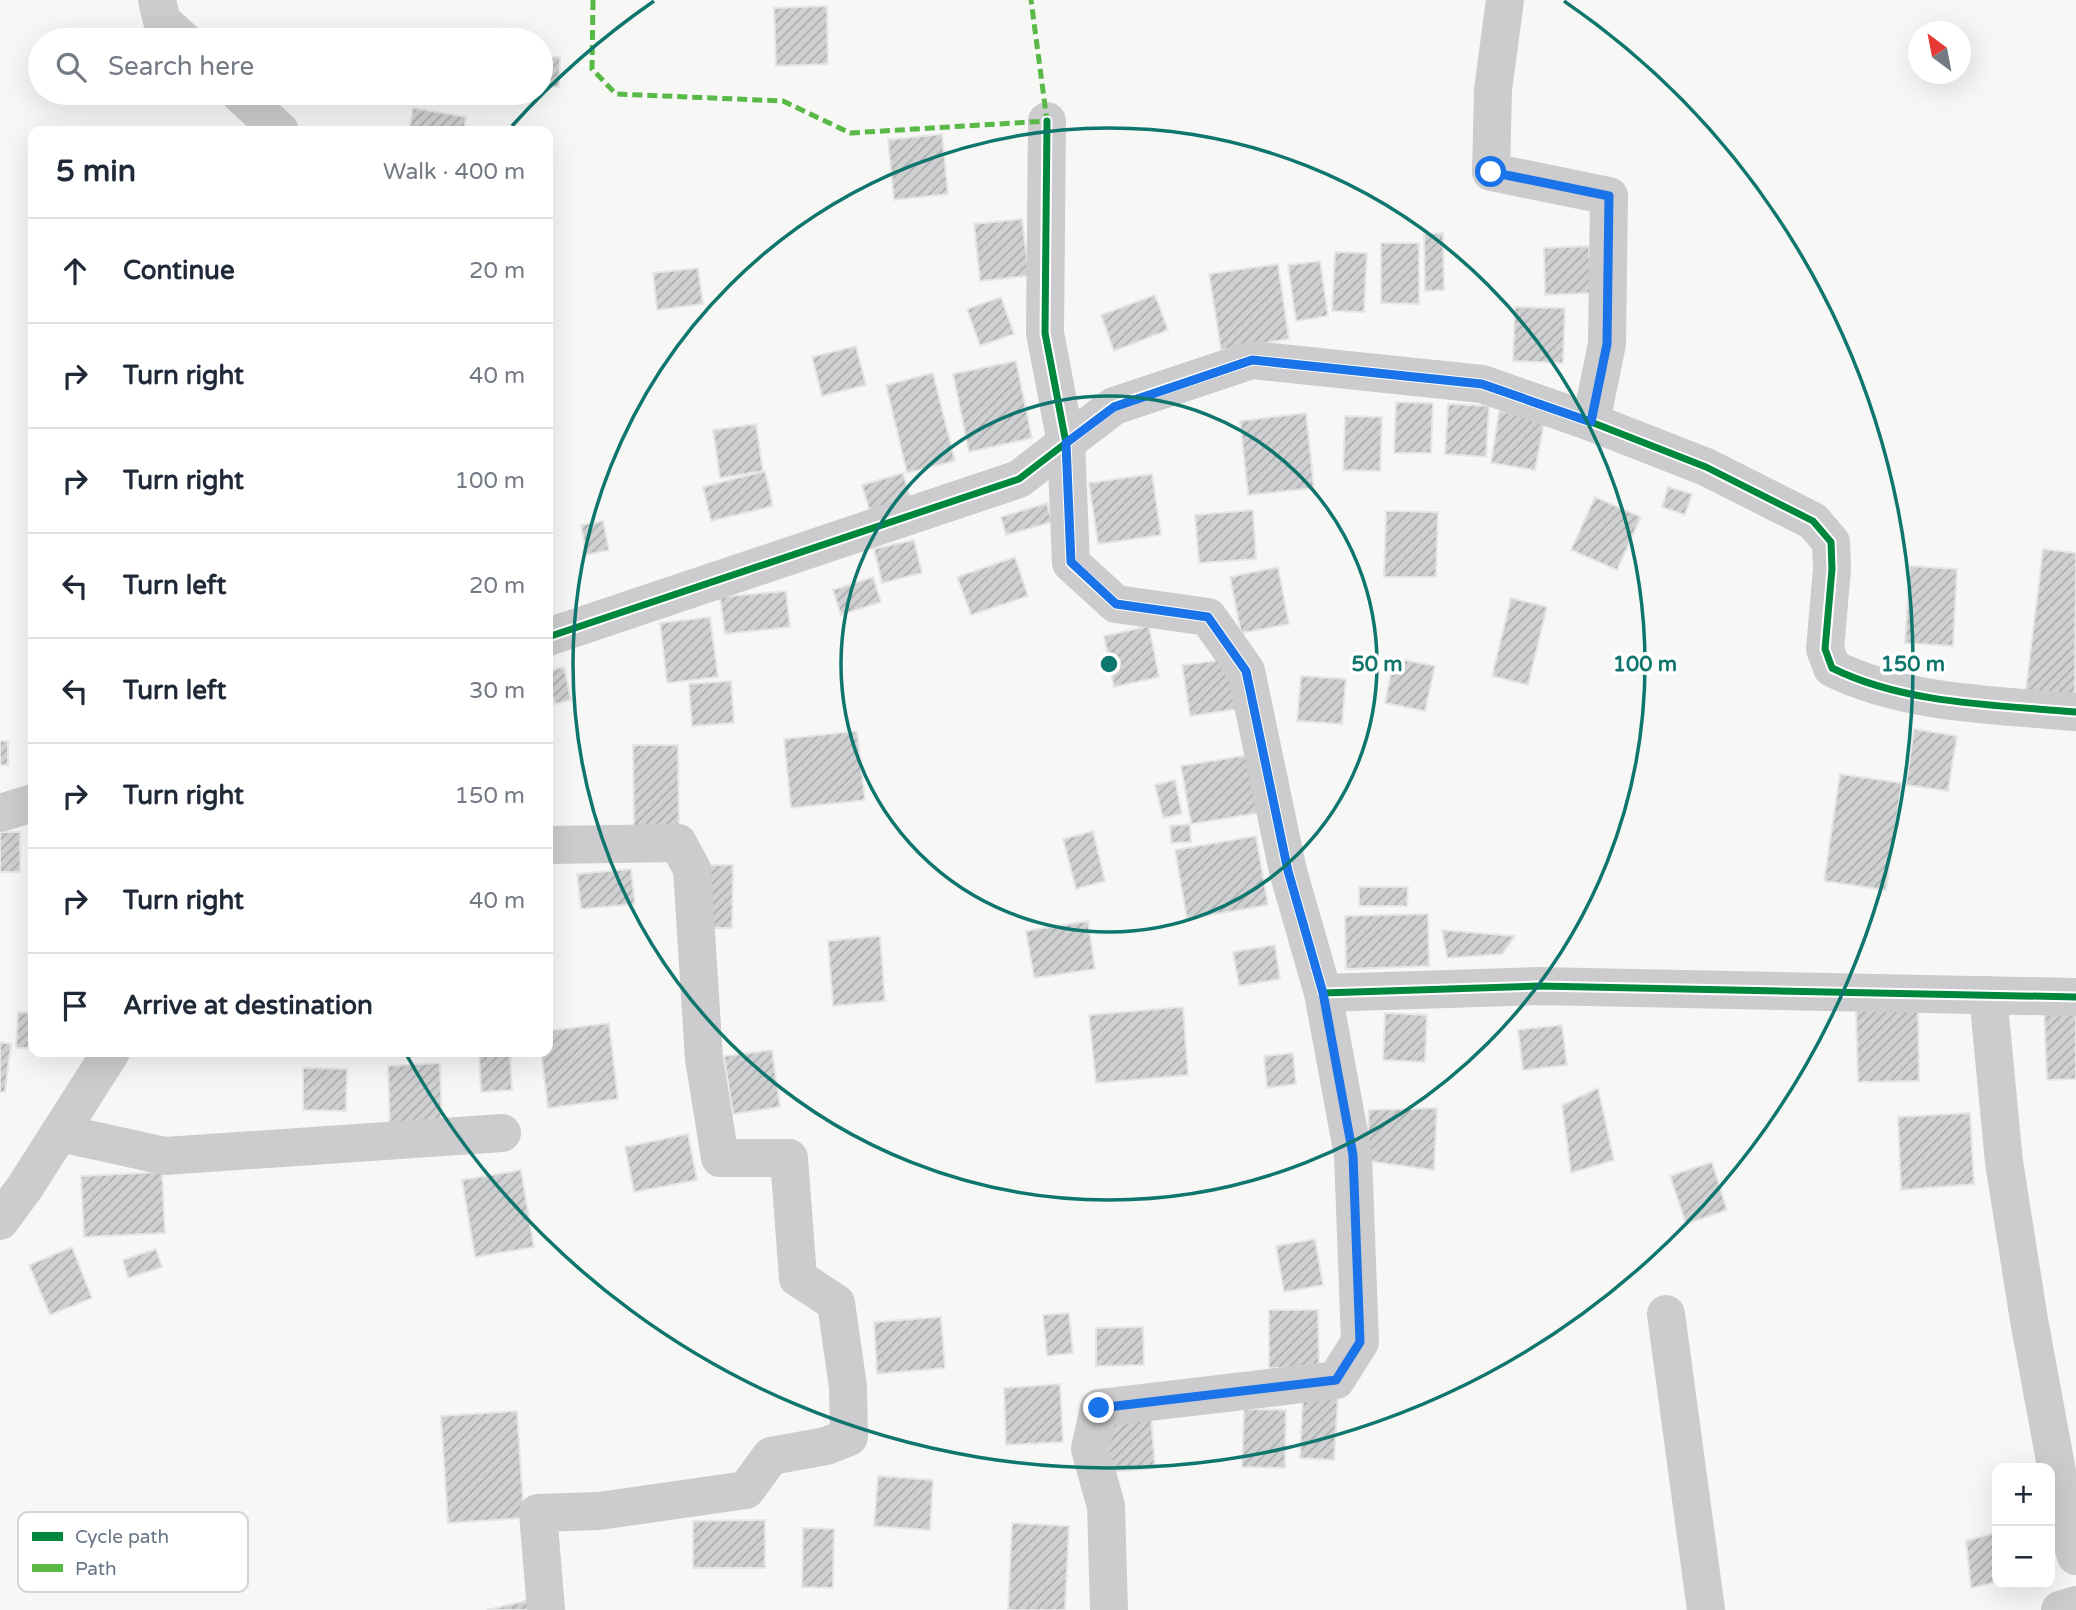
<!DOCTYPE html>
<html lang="en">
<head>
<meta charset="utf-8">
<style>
	body { margin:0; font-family:"Varela Round",sans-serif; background:#f6f6f7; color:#1f2937 }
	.controls { position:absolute; right:21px; bottom:21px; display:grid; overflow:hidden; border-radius:14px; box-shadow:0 7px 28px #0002 }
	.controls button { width:63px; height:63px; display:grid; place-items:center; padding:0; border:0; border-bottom:2px solid #e0e1e3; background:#fff; color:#1f2937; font:35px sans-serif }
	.compass { position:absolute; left:1908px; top:21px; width:63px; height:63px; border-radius:50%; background:#fff; box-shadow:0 7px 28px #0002; rotate:328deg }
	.stop { position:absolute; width:21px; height:21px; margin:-16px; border:5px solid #1a73e8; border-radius:50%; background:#fff }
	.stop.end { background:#1a73e8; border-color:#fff; box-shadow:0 2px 7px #0008 }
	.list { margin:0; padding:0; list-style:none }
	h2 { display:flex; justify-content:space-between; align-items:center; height:91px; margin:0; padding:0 28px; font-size:30px }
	h2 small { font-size:23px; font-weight:400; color:#747a83 }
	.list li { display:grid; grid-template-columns:46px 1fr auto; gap:21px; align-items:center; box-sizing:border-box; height:105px; padding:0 28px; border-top:2px solid #e0e1e3 }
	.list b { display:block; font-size:26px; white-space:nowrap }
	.list em { font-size:23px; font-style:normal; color:#747a83 }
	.icon { flex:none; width:38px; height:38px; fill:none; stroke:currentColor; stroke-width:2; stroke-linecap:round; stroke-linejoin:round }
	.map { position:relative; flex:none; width:2076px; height:1610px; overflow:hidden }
	.search { position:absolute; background:#fff; box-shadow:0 7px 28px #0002; left:28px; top:28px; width:525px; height:77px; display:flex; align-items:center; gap:18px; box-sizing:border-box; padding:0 24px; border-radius:38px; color:#747a83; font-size:26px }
	.panel { position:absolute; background:#fff; box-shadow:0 7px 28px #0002; left:28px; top:126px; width:525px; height:931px; border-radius:14px }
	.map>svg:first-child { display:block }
</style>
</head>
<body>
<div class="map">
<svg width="2076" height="1610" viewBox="0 0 2076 1610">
	<defs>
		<pattern id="building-hatch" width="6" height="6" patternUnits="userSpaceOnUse" patternTransform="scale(1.75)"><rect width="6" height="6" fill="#ced0d1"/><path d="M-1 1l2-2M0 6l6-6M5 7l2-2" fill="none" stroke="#abadaf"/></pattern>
	</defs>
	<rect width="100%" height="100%" fill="#f7f7f6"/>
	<g fill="url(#building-hatch)" stroke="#e6e6e6" stroke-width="2">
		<polygon points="827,6 828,64 776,66 774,8"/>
		<polygon points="541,57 560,57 559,87 541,87"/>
		<polygon points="429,93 477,93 476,102 429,98"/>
		<polygon points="413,108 466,117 464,131 409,131"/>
		<polygon points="942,134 948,194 894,200 888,140"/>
		<polygon points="1022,219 1029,276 980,281 974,224"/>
		<polygon points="1443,233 1444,290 1425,291 1424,234"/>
		<polygon points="1381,243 1419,243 1419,304 1381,303"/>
		<polygon points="1589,246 1591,293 1545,295 1544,248"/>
		<polygon points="1335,252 1367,253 1364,312 1332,311"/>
		<polygon points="1320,261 1328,316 1296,321 1288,265"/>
		<polygon points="1278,264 1289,339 1221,350 1209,274"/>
		<polygon points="698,268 703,304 657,310 653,273"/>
		<polygon points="1155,295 1168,330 1114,351 1101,315"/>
		<polygon points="1001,297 1014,334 980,346 967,309"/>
		<polygon points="1515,307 1565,308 1563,363 1513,361"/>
		<polygon points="856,346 866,385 822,396 812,357"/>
		<polygon points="1016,361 1032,438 969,452 953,374"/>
		<polygon points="933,373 955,461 907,473 886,385"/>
		<polygon points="1396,402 1433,403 1431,453 1394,453"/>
		<polygon points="1448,404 1489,406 1486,457 1445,454"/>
		<polygon points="1499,411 1545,418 1535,470 1491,463"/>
		<polygon points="1306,413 1314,488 1248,495 1240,421"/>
		<polygon points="1345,416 1382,417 1380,471 1343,470"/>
		<polygon points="756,424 763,471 720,478 713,430"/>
		<polygon points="765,471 773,506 711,521 703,487"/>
		<polygon points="903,473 911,500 870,512 862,485"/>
		<polygon points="1152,474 1161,535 1098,544 1089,483"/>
		<polygon points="1668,487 1692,494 1685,515 1662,507"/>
		<polygon points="1595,497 1641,517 1617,570 1571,550"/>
		<polygon points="1047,503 1052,522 1006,535 1001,517"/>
		<polygon points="1253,510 1256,559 1199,563 1195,515"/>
		<polygon points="1386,511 1438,512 1436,577 1384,577"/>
		<polygon points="603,521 609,550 586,555 581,525"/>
		<polygon points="914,540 922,573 882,583 874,549"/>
		<polygon points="2043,549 2076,553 2075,703 2025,697"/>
		<polygon points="1015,557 1028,596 971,615 957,577"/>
		<polygon points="1910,566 1957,569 1953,646 1905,643"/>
		<polygon points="1278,567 1289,624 1241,633 1230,577"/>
		<polygon points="873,577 881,602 841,615 833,590"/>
		<polygon points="786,591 790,627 725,634 720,597"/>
		<polygon points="1511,598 1547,607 1528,685 1492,676"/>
		<polygon points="710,617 718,677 667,683 660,623"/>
		<polygon points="1149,626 1159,677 1114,687 1104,636"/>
		<polygon points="1394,658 1435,666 1425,711 1385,703"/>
		<polygon points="1230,659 1237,709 1190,716 1182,665"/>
		<polygon points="564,667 571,700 554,704 548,671"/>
		<polygon points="1301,676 1346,679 1342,724 1297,721"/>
		<polygon points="731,681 734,723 692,726 689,684"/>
		<polygon points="1914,729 1957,736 1948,791 1906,785"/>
		<polygon points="857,731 865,800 791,808 784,739"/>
		<rect x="0" y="741" width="8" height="24"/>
		<polygon points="633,745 678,745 679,832 634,833"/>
		<polygon points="1248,755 1258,813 1191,824 1181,766"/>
		<polygon points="1840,774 1902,783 1886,890 1824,881"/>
		<polygon points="1175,780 1182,814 1163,818 1155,785"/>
		<polygon points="1190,824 1191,842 1171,843 1170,826"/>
		<polygon points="1093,831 1105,881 1076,889 1063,839"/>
		<rect x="0" y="832" width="20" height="40"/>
		<polygon points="1256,836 1268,905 1187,919 1175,850"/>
		<polygon points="700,865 733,865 732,928 700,928"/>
		<polygon points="631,869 635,904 581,909 577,874"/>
		<polygon points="1359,887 1408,887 1407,906 1359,906"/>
		<polygon points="1428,914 1429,966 1346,969 1345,916"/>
		<polygon points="1088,921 1095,969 1034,978 1026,931"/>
		<polygon points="1442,930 1515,936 1502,954 1447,958"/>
		<polygon points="880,936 885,1001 833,1006 828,941"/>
		<polygon points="1275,945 1280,979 1239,986 1233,952"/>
		<polygon points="1183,1007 1188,1075 1096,1083 1089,1015"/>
		<polygon points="1918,1008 1919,1081 1858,1082 1856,1010"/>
		<polygon points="2076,1009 2076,1079 2047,1080 2044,1010"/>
		<polygon points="18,1012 33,1013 33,1048 16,1048"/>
		<polygon points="1385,1013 1427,1015 1425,1062 1383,1060"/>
		<polygon points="609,1023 618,1099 548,1108 541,1052 548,1052 548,1031"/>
		<polygon points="1562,1025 1567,1065 1523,1070 1518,1030"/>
		<polygon points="0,1042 11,1044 5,1092 0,1092"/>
		<polygon points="772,1050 780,1107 733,1114 724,1056"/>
		<polygon points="479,1052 510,1052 512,1090 481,1092"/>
		<polygon points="1293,1053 1296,1084 1267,1088 1264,1056"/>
		<polygon points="440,1063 442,1131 390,1133 388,1066"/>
		<polygon points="303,1068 347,1069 346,1111 303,1110"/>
		<polygon points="1598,1088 1614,1160 1571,1173 1562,1105"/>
		<polygon points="1437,1108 1434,1170 1367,1161 1369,1110"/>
		<polygon points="1970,1113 1974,1184 1901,1190 1898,1117"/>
		<polygon points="688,1134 697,1180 634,1192 625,1147"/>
		<polygon points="1712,1162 1727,1210 1686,1224 1670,1176"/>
		<polygon points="521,1170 534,1247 475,1257 462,1180"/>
		<polygon points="162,1172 165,1233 84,1237 81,1176"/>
		<polygon points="1315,1239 1323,1285 1284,1292 1276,1246"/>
		<polygon points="72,1247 92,1298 50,1315 29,1265"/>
		<polygon points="156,1249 162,1267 128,1278 123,1260"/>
		<polygon points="1269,1310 1318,1310 1319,1367 1269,1368"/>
		<polygon points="1069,1313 1073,1353 1047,1356 1043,1315"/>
		<polygon points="941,1317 945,1368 877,1374 874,1322"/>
		<polygon points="1143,1327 1144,1365 1096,1366 1096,1328"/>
		<polygon points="1060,1384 1063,1442 1006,1445 1004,1388"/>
		<polygon points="1303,1395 1338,1396 1334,1460 1300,1458"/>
		<polygon points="1244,1409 1286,1410 1285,1468 1242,1467"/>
		<polygon points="517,1411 524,1518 448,1523 441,1416"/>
		<polygon points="1151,1416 1155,1468 1111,1472 1106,1420"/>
		<polygon points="878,1476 933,1480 930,1530 874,1526"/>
		<polygon points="765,1520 765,1568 693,1568 693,1521"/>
		<polygon points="1012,1523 1069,1526 1065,1610 1008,1610"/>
		<polygon points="803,1528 834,1529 833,1588 802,1587"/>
		<polygon points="1997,1532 1997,1582 1971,1588 1966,1541"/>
		<polygon points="538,1598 540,1610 487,1610"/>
	</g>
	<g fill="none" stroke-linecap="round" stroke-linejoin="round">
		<g stroke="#ccccce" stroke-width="38">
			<polyline points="157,0 162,21 183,40"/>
			<polyline points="1505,0 1493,90 1491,172 1609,196 1607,344 1591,422"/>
			<polyline points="239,93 280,131"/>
			<polyline points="1047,121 1045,333 1066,443 1071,563 1116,604 1208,617 1246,671 1288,871 1323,993 1539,986 2076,997"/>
			<path d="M548,637L1019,479L1114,406L1252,360L1482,384L1591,422L1706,467L1813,521L1831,542L1832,569L1825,649L1832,668C1904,704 1996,705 2076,712"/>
			<polyline points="0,813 33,803"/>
			<polyline points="1988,995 2004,1162 2029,1320 2068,1531 2076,1556"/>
			<polyline points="60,1133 165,1156 502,1133"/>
			<polyline points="0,1221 25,1187 111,1052"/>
			<polyline points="1666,1314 1706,1610"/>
			<polyline points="546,1610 538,1513 599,1511 746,1490 771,1456 826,1446 849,1437 848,1387 836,1303 798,1278 789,1158 720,1158 704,1059 692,869 678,843 548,845"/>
			<polyline points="1109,1610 1106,1506 1090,1449 1099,1408 1336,1380 1360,1342 1353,1155 1323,993"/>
			<polyline points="2060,1610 2076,1605"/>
		</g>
		<polyline stroke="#58b947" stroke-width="5" stroke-dasharray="10 5" stroke-linecap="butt" points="593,0 592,69 616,94 783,101 850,133 1047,121 1031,0"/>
		<defs>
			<g id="cycleway">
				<polyline points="1047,121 1045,333 1066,443 1071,563 1116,604 1208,617 1246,671 1288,871 1323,993 1539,986 2076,997"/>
				<path d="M548,637L1019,479L1114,406L1252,360L1482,384L1591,422L1706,467L1813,521L1831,542L1832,569L1825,649L1832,668C1904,704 1996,705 2076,712"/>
			</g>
		</defs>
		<use href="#cycleway" stroke="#fff" stroke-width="11"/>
		<use href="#cycleway" stroke="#00873e" stroke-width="7"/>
	</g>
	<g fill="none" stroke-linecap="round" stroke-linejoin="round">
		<polyline stroke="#1a73e8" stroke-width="9" points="1099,1408 1336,1380 1360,1342 1353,1155 1323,993 1288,871 1246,671 1208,617 1116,604 1071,562 1066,443 1114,407 1252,360 1482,384 1591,422 1607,344 1609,196 1491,172"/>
	</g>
	<g fill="none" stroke="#0f766e" stroke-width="3.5">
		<circle cx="1109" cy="664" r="268"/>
		<circle cx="1109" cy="664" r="536"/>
		<path d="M512 126A804 804 0 0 1 654 1M1564 1A804 804 0 1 1 406 1054"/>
	</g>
	<rect x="18" y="1512" width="230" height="80" rx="10" fill="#fff" stroke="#d2d6da" stroke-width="2"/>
	<rect x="32" y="1532" width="31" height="9" fill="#00873e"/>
	<rect x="32" y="1564" width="31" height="8" fill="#58b947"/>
	<g font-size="19" fill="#697685">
		<text x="75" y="1543">Cycle path</text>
		<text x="75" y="1575">Path</text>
	</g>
	<circle cx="1109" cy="664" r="10" fill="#0f766e" stroke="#fff" stroke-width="3.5"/>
	<g font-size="21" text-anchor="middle" font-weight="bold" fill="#0f766e" stroke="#fff" stroke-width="7" stroke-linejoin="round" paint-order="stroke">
		<text x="1377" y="671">50 m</text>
		<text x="1645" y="671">100 m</text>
		<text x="1913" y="671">150 m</text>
	</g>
</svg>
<div class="controls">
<button>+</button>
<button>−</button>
</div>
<svg class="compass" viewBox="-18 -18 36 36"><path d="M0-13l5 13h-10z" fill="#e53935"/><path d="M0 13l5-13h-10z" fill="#747a83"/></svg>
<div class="stop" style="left:1491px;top:172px"></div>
<div class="stop end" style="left:1099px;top:1408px"></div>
<div class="search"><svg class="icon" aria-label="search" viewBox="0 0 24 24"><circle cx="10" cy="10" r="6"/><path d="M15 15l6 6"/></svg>Search here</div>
<section class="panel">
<h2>5 min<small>Walk · 400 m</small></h2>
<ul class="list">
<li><svg class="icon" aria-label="ahead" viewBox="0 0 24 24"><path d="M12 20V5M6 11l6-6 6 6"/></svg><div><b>Continue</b></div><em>20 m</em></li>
<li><svg class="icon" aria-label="right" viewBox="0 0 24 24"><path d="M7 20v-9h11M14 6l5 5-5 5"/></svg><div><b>Turn right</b></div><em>40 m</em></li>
<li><svg class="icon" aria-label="right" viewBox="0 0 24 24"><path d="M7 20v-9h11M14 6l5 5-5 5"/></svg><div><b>Turn right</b></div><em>100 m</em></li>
<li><svg class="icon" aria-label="left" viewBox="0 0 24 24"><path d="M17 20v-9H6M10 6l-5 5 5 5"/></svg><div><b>Turn left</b></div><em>20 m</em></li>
<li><svg class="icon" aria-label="left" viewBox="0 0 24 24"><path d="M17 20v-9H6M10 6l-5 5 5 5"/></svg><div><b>Turn left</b></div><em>30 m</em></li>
<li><svg class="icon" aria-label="right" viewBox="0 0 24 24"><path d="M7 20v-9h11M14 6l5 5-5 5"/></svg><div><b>Turn right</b></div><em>150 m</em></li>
<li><svg class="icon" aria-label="right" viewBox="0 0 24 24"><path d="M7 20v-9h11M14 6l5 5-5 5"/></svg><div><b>Turn right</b></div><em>40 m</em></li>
<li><svg class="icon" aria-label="arrive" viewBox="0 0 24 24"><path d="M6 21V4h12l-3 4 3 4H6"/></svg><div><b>Arrive at destination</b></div></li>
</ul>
</section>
</div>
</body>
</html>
